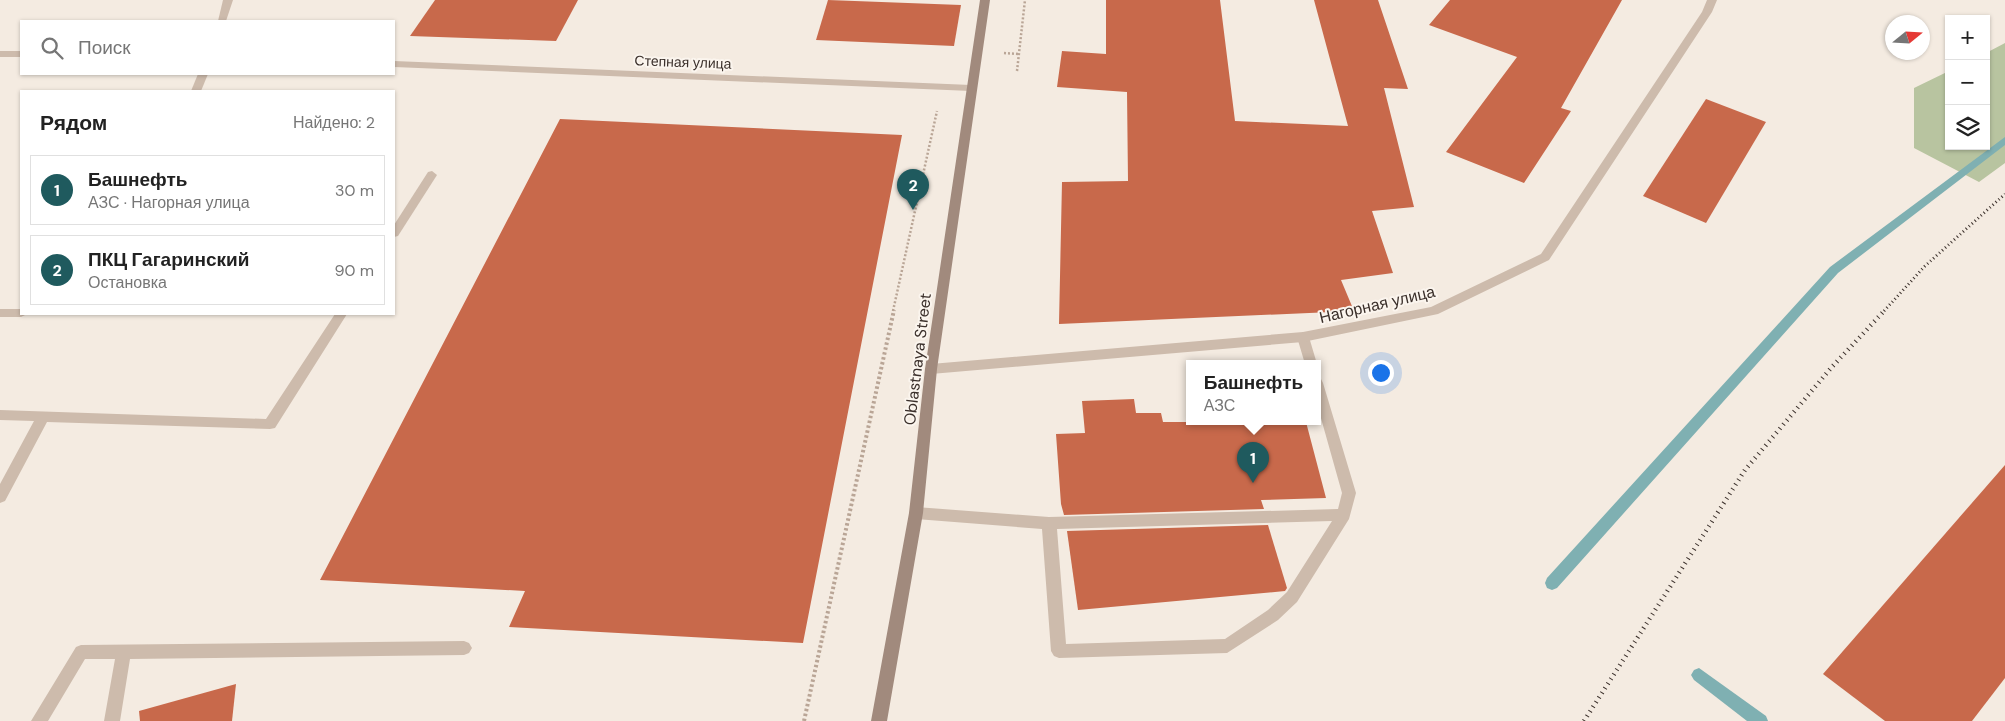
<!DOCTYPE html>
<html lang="ru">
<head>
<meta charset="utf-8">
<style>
	body { margin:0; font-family:"DM Sans",sans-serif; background:#f6f6f6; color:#222 }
	.controls { position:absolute; right:15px; top:15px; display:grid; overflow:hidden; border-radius:0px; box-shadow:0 1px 4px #0004 }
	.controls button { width:45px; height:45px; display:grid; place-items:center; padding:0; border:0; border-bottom:1px solid #e0e0e0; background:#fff; color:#222; font:25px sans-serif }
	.compass { position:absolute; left:1885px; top:15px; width:45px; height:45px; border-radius:50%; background:#fff; box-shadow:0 1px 4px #0004; rotate:72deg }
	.you { position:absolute; left:1380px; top:372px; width:18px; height:18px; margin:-12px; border:4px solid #fff; border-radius:50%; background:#1a73e8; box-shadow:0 0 0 8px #1a73e833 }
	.badge { display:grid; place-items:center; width:32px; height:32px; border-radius:50%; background:#1f5a5e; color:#fff; font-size:16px; font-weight:700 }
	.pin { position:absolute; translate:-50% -41px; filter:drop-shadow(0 1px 2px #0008) }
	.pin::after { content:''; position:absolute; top:26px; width:18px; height:15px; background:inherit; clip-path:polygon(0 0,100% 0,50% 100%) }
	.popup { position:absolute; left:1186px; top:360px; width:135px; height:65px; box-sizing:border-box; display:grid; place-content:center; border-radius:0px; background:#fff; filter:drop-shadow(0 1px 4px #0005); font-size:16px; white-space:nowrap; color:#767676 }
	.popup b { font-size:19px; color:#222 }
	.popup::after { content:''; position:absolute; left:50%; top:100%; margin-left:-10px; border:10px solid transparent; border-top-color:#fff }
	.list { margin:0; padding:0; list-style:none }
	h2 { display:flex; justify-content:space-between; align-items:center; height:65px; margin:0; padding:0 20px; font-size:21px }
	h2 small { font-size:16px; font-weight:400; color:#767676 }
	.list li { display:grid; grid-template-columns:32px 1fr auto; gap:15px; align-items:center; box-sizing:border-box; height:70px; margin:0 10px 10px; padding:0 10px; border:1px solid #e0e0e0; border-radius:0px }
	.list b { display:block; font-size:19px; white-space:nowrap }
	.list p { margin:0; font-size:16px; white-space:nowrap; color:#767676 }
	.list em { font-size:16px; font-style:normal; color:#767676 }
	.icon { flex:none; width:28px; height:28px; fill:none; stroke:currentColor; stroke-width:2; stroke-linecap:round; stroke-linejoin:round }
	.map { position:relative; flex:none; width:2005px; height:721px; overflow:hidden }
	.search { position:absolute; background:#fff; box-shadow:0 1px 4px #0004; left:20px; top:20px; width:375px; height:55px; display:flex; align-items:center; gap:12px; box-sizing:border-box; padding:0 18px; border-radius:0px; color:#767676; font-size:19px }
	.panel { position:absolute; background:#fff; box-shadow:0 1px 4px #0004; left:20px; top:90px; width:375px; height:225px; border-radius:0px }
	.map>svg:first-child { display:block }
</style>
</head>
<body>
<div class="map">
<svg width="2005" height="721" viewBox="0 0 2005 721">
	<rect width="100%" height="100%" fill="#f4ebe1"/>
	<polygon fill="#b8c4a0" points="2005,43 2005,163 1979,182 1914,148 1914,88 1949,71 1949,146 1986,146 1986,53"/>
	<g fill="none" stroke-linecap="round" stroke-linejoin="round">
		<g fill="#7fb0b2" fill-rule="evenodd">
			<polygon points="2005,137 2005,145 1838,273 1557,588 1552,590 1547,588 1545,583 1547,578 1830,267"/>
			<polygon points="1699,668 1766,716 1768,721 1747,721 1694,680 1691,675 1694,670"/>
		</g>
	</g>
	<g fill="#c8694b">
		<polygon points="435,0 578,0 556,41 410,36"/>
		<polygon points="828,0 961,5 954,46 816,40"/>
		<polygon points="1106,0 1220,0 1235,121 1348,126 1314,0 1378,0 1408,89 1384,88 1414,207 1372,211 1393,273 1341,280 1354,311 1059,324 1062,182 1128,181 1127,92 1057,87 1062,51 1106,54"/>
		<polygon points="1450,0 1622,0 1561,108 1571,111 1524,183 1446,152 1517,57 1429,25"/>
		<polygon points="1706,99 1766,122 1706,223 1643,196"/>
		<polygon points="560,119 902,135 803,643 509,627 525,591 320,580"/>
		<polygon points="1134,399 1136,413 1161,413 1163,422 1306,422 1326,498 1261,500 1264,509 1064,515 1061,504 1056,434 1085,433 1082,401"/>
		<polygon points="2005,465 2005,678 1972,721 1885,721 1823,674"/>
		<polygon points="1268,525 1287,588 1285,591 1078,610 1067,531"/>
		<polygon points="236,684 232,721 140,721 139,711"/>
	</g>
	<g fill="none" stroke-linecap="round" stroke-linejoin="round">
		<g stroke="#b9a596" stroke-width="2.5" stroke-dasharray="2 2" stroke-linecap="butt">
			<polyline points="1004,53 1019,54"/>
			<polyline points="1017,71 1025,0"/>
			<polyline points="893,311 937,111"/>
		</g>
		<polyline stroke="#b9a596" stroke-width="4" stroke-dasharray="2.5 2.5" stroke-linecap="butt" points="804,721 894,310"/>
		<g fill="#cdbbac" fill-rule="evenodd">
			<polygon points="432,171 437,175 398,236 394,237 394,225 428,172"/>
			<polygon points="335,314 347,314 275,428 270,429 47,422 5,501 0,503 0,484 34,421 0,420 0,410 266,419"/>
			<polygon points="1303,332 1309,337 1317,364 1317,365 1305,364 1297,337"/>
			<path d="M1317,378L1321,379L1323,383L1356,493L1349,519L1297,602L1278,620L1227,653L1059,658L1054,656L1051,651L1042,529L916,519L911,517L909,513L911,509L916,507L1049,517L1338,509L1342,493L1317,404ZM1332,521L1287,592L1268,610L1225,639L1066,644L1057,529Z"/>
			<polygon points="464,641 469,643 472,648 469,653 464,655 130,659 120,721 104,721 115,659 85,659 48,721 31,721 76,647 81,645"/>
		</g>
		<g fill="#cdbbac" fill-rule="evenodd">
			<polygon points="223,0 233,0 226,21 218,21"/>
			<polygon points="1707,0 1717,0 1712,12 1549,260 1438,314 1303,342 931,374 927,372 925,369 927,366 931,364 1303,332 1431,307 1541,254 1702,12"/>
			<polygon points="198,74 208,74 201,91 191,91"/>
			<polygon points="0,309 21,309 21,314 27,314 21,317 0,317"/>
		</g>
		<g fill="#cdbbac" fill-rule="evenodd">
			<rect x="0" y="51" width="21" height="6"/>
			<polygon points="394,61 971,85 976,88 971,91 394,67"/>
		</g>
		<polygon fill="#a18a7d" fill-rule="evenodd" points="980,0 990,0 937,369 923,513 887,721 871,721 909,513 925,369"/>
		<polyline stroke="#3b302b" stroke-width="3" stroke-dasharray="1 3" stroke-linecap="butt" points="1884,311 1925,266 2005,194"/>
		<polyline stroke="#3b302b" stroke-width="4.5" stroke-dasharray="1 4.5" stroke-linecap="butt" points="1584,721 1745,470 1831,368 1885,310"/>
	</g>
	<g text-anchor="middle" stroke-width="4" stroke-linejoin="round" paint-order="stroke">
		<g font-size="14" fill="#3b302b" stroke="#fbf5ee">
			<text transform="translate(683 62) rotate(2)" y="5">Степная улица</text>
		</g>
		<g font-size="16" fill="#3b302b" stroke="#fbf5ee">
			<text transform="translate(1377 304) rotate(-13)" y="6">Нагорная улица</text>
			<text transform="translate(917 359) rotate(-83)" y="6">Oblastnaya Street</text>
		</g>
	</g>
</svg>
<div class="controls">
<button>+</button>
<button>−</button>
<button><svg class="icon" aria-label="layers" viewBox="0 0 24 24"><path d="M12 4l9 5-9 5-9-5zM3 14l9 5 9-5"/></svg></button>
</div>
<svg class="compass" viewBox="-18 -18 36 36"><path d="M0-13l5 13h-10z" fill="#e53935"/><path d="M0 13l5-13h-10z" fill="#767676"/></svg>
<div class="you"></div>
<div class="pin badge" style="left:1253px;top:483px">1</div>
<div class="popup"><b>Башнефть</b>АЗС</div>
<div class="pin badge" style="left:913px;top:210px">2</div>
<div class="search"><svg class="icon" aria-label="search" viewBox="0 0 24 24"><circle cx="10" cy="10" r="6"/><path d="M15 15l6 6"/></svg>Поиск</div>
<section class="panel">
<h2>Рядом<small>Найдено: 2</small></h2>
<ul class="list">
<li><span class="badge">1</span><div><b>Башнефть</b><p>АЗС · Нагорная улица</p></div><em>30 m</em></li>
<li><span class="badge">2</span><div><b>ПКЦ Гагаринский</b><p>Остановка</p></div><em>90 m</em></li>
</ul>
</section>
</div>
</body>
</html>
